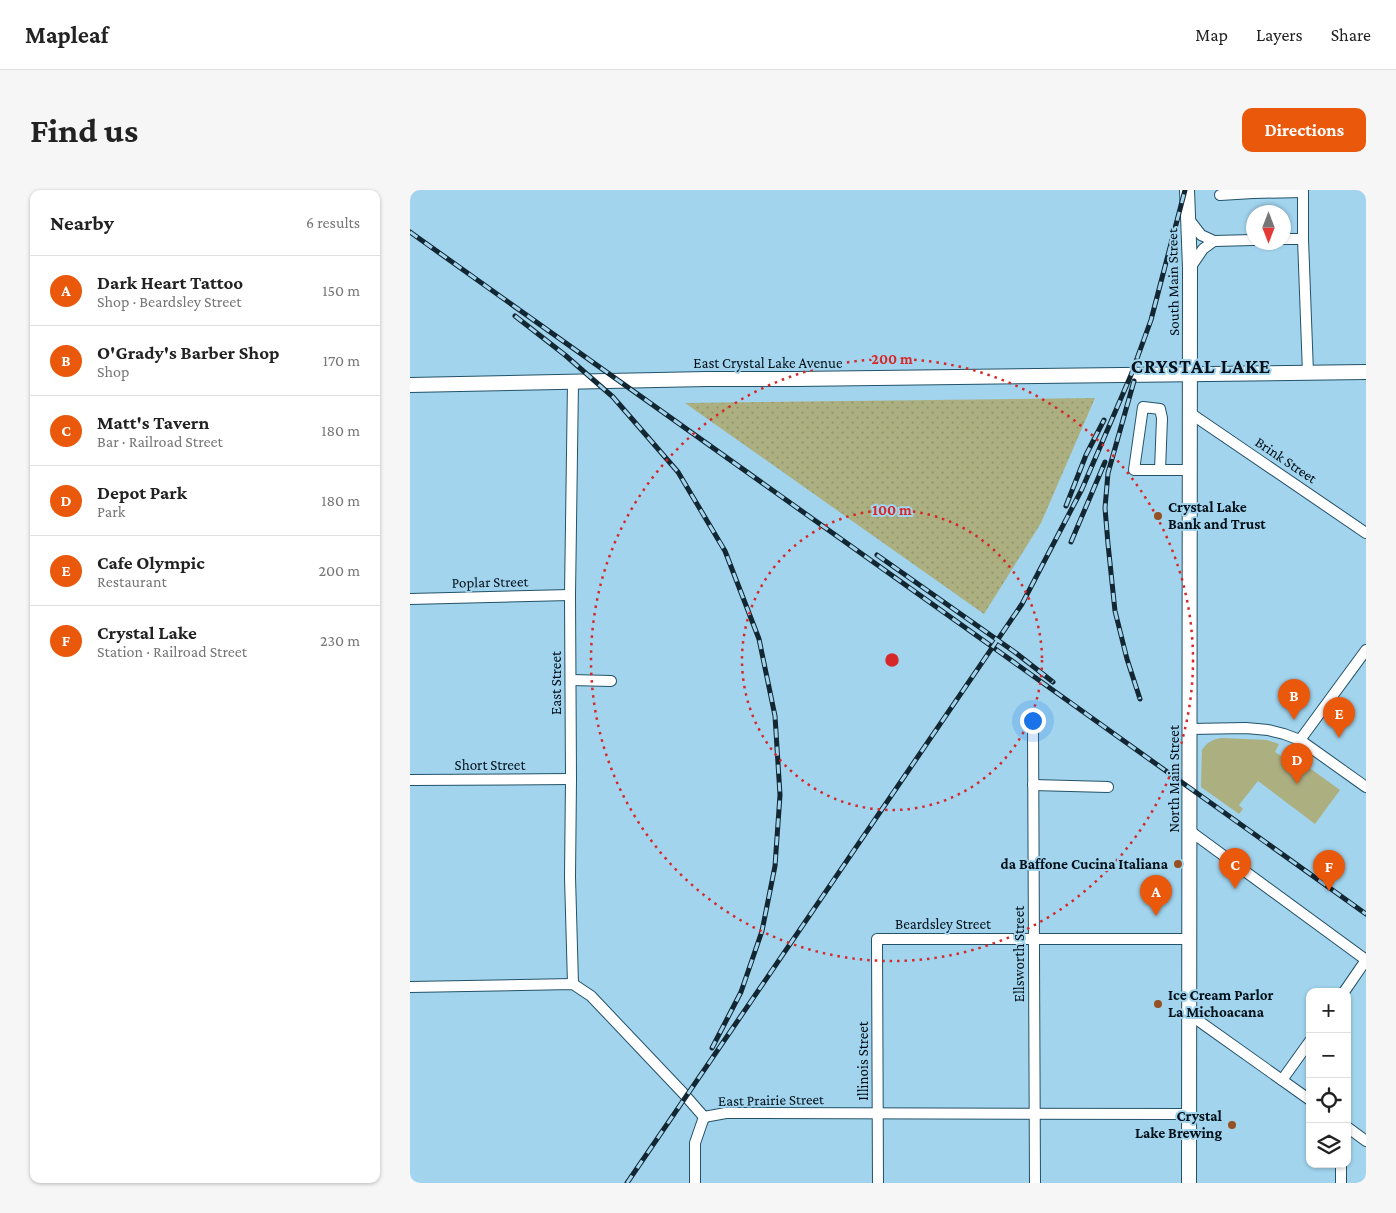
<!DOCTYPE html>
<html lang="en">
<head>
<meta charset="utf-8">
<style>
	body { margin:0; font-family:"Crimson Pro",serif; background:#f6f6f6; color:#222 }
	.controls { position:absolute; right:15px; bottom:15px; display:grid; overflow:hidden; border-radius:10px; box-shadow:0 1px 4px #0004 }
	.controls button { width:45px; height:45px; display:grid; place-items:center; padding:0; border:0; border-bottom:1px solid #e0e0e0; background:#fff; color:#222; font:25px sans-serif }
	.compass { position:absolute; left:836px; top:15px; width:45px; height:45px; border-radius:50%; background:#fff; box-shadow:0 1px 4px #0004; rotate:180deg }
	.you { position:absolute; left:622px; top:530px; width:18px; height:18px; margin:-12px; border:4px solid #fff; border-radius:50%; background:#1a73e8; box-shadow:0 0 0 8px #1a73e833 }
	.badge { display:grid; place-items:center; width:32px; height:32px; border-radius:50%; background:#ea580c; color:#fff; font-size:16px; font-weight:700 }
	.pin { position:absolute; translate:-50% -41px; filter:drop-shadow(0 1px 2px #0008) }
	.pin::after { content:''; position:absolute; top:26px; width:18px; height:15px; background:inherit; clip-path:polygon(0 0,100% 0,50% 100%) }
	.list { margin:0; padding:0; list-style:none }
	h2 { display:flex; justify-content:space-between; align-items:center; height:65px; margin:0; padding:0 20px; font-size:21px }
	h2 small { font-size:16px; font-weight:400; color:#767676 }
	.list li { display:grid; grid-template-columns:32px 1fr auto; gap:15px; align-items:center; box-sizing:border-box; height:70px; padding:0 20px; border-top:1px solid #e0e0e0 }
	.list b { display:block; font-size:19px; white-space:nowrap }
	.list p { margin:0; font-size:16px; white-space:nowrap; color:#767676 }
	.list em { font-size:16px; font-style:normal; color:#767676 }
	.icon { flex:none; width:28px; height:28px; fill:none; stroke:currentColor; stroke-width:2; stroke-linecap:round; stroke-linejoin:round }
	.map { position:relative; flex:none; width:956px; height:993px; overflow:hidden; border-radius:10px }
	header { display:flex; align-items:center; gap:30px; box-sizing:border-box; height:70px; padding:0 25px; background:#fff; border-bottom:1px solid #e0e0e0 }
	header strong { font-size:24px }
	nav { display:flex; gap:28px; margin-inline-start:auto; font-size:18px }
	.intro { display:flex; align-items:center; justify-content:space-between; box-sizing:border-box; height:120px; padding:0 30px }
	h1 { margin:0; font-size:35px }
	.button { padding:12px 22px; border-radius:10px; background:#ea580c; color:#fff; font-size:18px; font-weight:700 }
	main { display:flex; gap:30px; padding:0 30px }
	aside { flex:1; background:#fff; border-radius:10px; box-shadow:0 1px 4px #0004 }
	.map>svg:first-child { display:block }
</style>
</head>
<body>
<header>
<strong>Mapleaf</strong>
<nav><a>Map</a><a>Layers</a><a>Share</a></nav>
</header>
<div class="intro"><h1>Find us</h1><a class="button">Directions</a></div>
<main>
<aside>
<h2>Nearby<small>6 results</small></h2>
<ul class="list">
<li><span class="badge">A</span><div><b>Dark Heart Tattoo</b><p>Shop · Beardsley Street</p></div><em>150 m</em></li>
<li><span class="badge">B</span><div><b>O'Grady's Barber Shop</b><p>Shop</p></div><em>170 m</em></li>
<li><span class="badge">C</span><div><b>Matt's Tavern</b><p>Bar · Railroad Street</p></div><em>180 m</em></li>
<li><span class="badge">D</span><div><b>Depot Park</b><p>Park</p></div><em>180 m</em></li>
<li><span class="badge">E</span><div><b>Cafe Olympic</b><p>Restaurant</p></div><em>200 m</em></li>
<li><span class="badge">F</span><div><b>Crystal Lake</b><p>Station · Railroad Street</p></div><em>230 m</em></li>
</ul>
</aside>
<div class="map">
<svg width="956" height="993" viewBox="0 0 956 993">
	<defs>
		<pattern id="grass-dots" width="8" height="8" patternUnits="userSpaceOnUse" patternTransform="scale(1.25)"><rect width="8" height="8" fill="#acaf80"/><path d="M2 2h.1M6 6h.1" fill="none" stroke="#92956e" stroke-width="1.8" stroke-linecap="round"/></pattern>
	</defs>
	<rect width="100%" height="100%" fill="#a2d4ee"/>
	<polygon fill="url(#grass-dots)" points="685,208 631,333 574,424 275,213"/>
	<path fill="#acaf80" d="M812,548L857,550L869,554L865,562L879,571L883,566L930,600L905,634L848,591L829,615L833,619L829,624L791,597L792,560C797,552 803,549 812,548Z"/>
	<g fill="none" stroke-linecap="round" stroke-linejoin="round">
		<defs>
			<g id="street">
				<polyline points="843,0 843,3 893,2"/>
				<polyline points="893,0 893,49 898,183"/>
				<polyline points="810,5 843,3"/>
				<polyline points="778,28 791,45 804,51 844,50"/>
				<polyline points="874,49 893,49"/>
				<polyline points="780,78 793,59 804,51"/>
				<polyline points="780,223 956,343"/>
				<polyline points="750,280 752,228 750,219 733,217 724,280 780,280"/>
				<polyline points="0,409 160,405"/>
				<polyline points="161,490 201,491"/>
				<polyline points="623,535 625,993"/>
				<polyline points="780,539 836,538 858,540 874,544 890,550 956,597"/>
				<polyline points="890,550 956,460"/>
				<polyline points="0,590 161,589"/>
				<polyline points="623,595 698,597"/>
				<polyline points="780,641 956,770"/>
				<polyline points="163,794 160,687 161,589 160,405 163,192"/>
				<polyline points="0,797 163,794 181,806 273,903 294,927"/>
				<polyline points="934,802 956,770"/>
				<polyline points="779,824 900,910"/>
				<polyline points="872,890 900,851"/>
				<polyline points="294,927 316,923 779,924"/>
				<polyline points="937,937 956,951"/>
				<polyline points="285,993 285,953 294,927"/>
				<polyline points="468,993 467,749 779,749"/>
				<polyline points="931,993 931,974"/>
			</g>
			<g id="secondary">
				<polyline points="777,0 780,78 779,993"/>
				<polyline points="0,195 297,189 386,189 956,182"/>
			</g>
		</defs>
		<use href="#street" stroke="#235269" stroke-width="12"/>
		<use href="#secondary" stroke="#235269" stroke-width="16"/>
		<use href="#street" stroke="#fff" stroke-width="10"/>
		<use href="#secondary" stroke="#fff" stroke-width="14"/>
		<defs>
			<g id="rail">
				<polyline points="0,42 591,463 956,724"/>
				<polyline points="105,126 155,165 203,207 268,282 315,361 349,449 365,526 370,605 365,676 352,741 331,802 302,858"/>
				<polyline points="724,191 698,283 695,318 698,354 705,421 717,469 730,509"/>
				<polyline points="656,316 676,265 694,230"/>
				<polyline points="661,352 695,272"/>
				<polyline points="467,365 606,463 643,492"/>
				<polyline points="217,993 612,414 672,299 721,185 741,130 775,0"/>
			</g>
		</defs>
		<use href="#rail" stroke="#132732" stroke-width="5"/>
		<use href="#rail" stroke="#a2d4ee" stroke-width="3" stroke-dasharray="9" stroke-linecap="butt"/>
	</g>
	<g fill="none" stroke="#d62828" stroke-width="2.5" stroke-dasharray="2.5 5">
		<circle cx="482" cy="470" r="150"/>
		<circle cx="482" cy="470" r="301"/>
	</g>
	<g fill="#955123" stroke="#a2d4ee" stroke-width="2">
		<circle cx="748" cy="326" r="5"/>
		<circle cx="768" cy="674" r="5"/>
		<circle cx="748" cy="814" r="5"/>
		<circle cx="822" cy="935" r="5"/>
	</g>
	<g text-anchor="middle" stroke-width="4" stroke-linejoin="round" paint-order="stroke">
		<g font-size="15" fill="#000f18" stroke="#a2d4ee">
			<text transform="translate(763 92) rotate(-91)" y="5">South Main Street</text>
			<text x="358" y="178">East Crystal Lake Avenue</text>
			<text transform="translate(876 270) rotate(34)" y="5">Brink Street</text>
			<text transform="translate(80 392) rotate(-1)" y="5">Poplar Street</text>
			<text transform="translate(146 493) rotate(-90)" y="5">East Street</text>
			<text x="80" y="580">Short Street</text>
			<text transform="translate(764 589) rotate(-90)" y="5">North Main Street</text>
			<text x="533" y="739">Beardsley Street</text>
			<text transform="translate(609 764) rotate(-90)" y="5">Ellsworth Street</text>
			<text transform="translate(453 871) rotate(-90)" y="5">Illinois Street</text>
			<text transform="translate(361 910) rotate(-1)" y="5">East Prairie Street</text>
		</g>
		<g font-size="15" font-weight="bold" fill="#000f18" stroke="#a2d4ee" text-anchor="start">
			<text x="758" y="322">Crystal Lake<tspan x="758" dy="17">Bank and Trust</tspan></text>
			<text x="758" y="679" text-anchor="end">da Baffone Cucina Italiana</text>
			<text x="758" y="810">Ice Cream Parlor<tspan x="758" dy="17">La Michoacana</tspan></text>
			<text x="812" y="931" text-anchor="end">Crystal<tspan x="812" dy="17">Lake Brewing</tspan></text>
		</g>
		<g font-size="20" font-weight="bold" letter-spacing="1" fill="#000f18" stroke="#a2d4ee">
			<text x="791" y="183">CRYSTAL LAKE</text>
		</g>
	</g>
	<circle cx="482" cy="470" r="8" fill="#d62828" stroke="#a2d4ee" stroke-width="2.5"/>
	<g font-size="15" text-anchor="middle" font-weight="bold" fill="#d62828" stroke="#a2d4ee" stroke-width="4" stroke-linejoin="round" paint-order="stroke">
		<text x="482" y="174">200 m</text>
		<text x="482" y="325">100 m</text>
	</g>
</svg>
<div class="controls">
<button>+</button>
<button>−</button>
<button><svg class="icon" aria-label="locate" viewBox="0 0 24 24"><circle cx="12" cy="12" r="6"/><path d="M12 2v4M12 18v4M2 12h4M18 12h4"/></svg></button>
<button><svg class="icon" aria-label="layers" viewBox="0 0 24 24"><path d="M12 4l9 5-9 5-9-5zM3 14l9 5 9-5"/></svg></button>
</div>
<svg class="compass" viewBox="-18 -18 36 36"><path d="M0-13l5 13h-10z" fill="#e53935"/><path d="M0 13l5-13h-10z" fill="#767676"/></svg>
<div class="you"></div>
<div class="pin badge" style="left:746px;top:726px">A</div>
<div class="pin badge" style="left:884px;top:530px">B</div>
<div class="pin badge" style="left:825px;top:699px">C</div>
<div class="pin badge" style="left:887px;top:594px">D</div>
<div class="pin badge" style="left:929px;top:548px">E</div>
<div class="pin badge" style="left:919px;top:701px">F</div>
</div>
</main>
</body>
</html>
